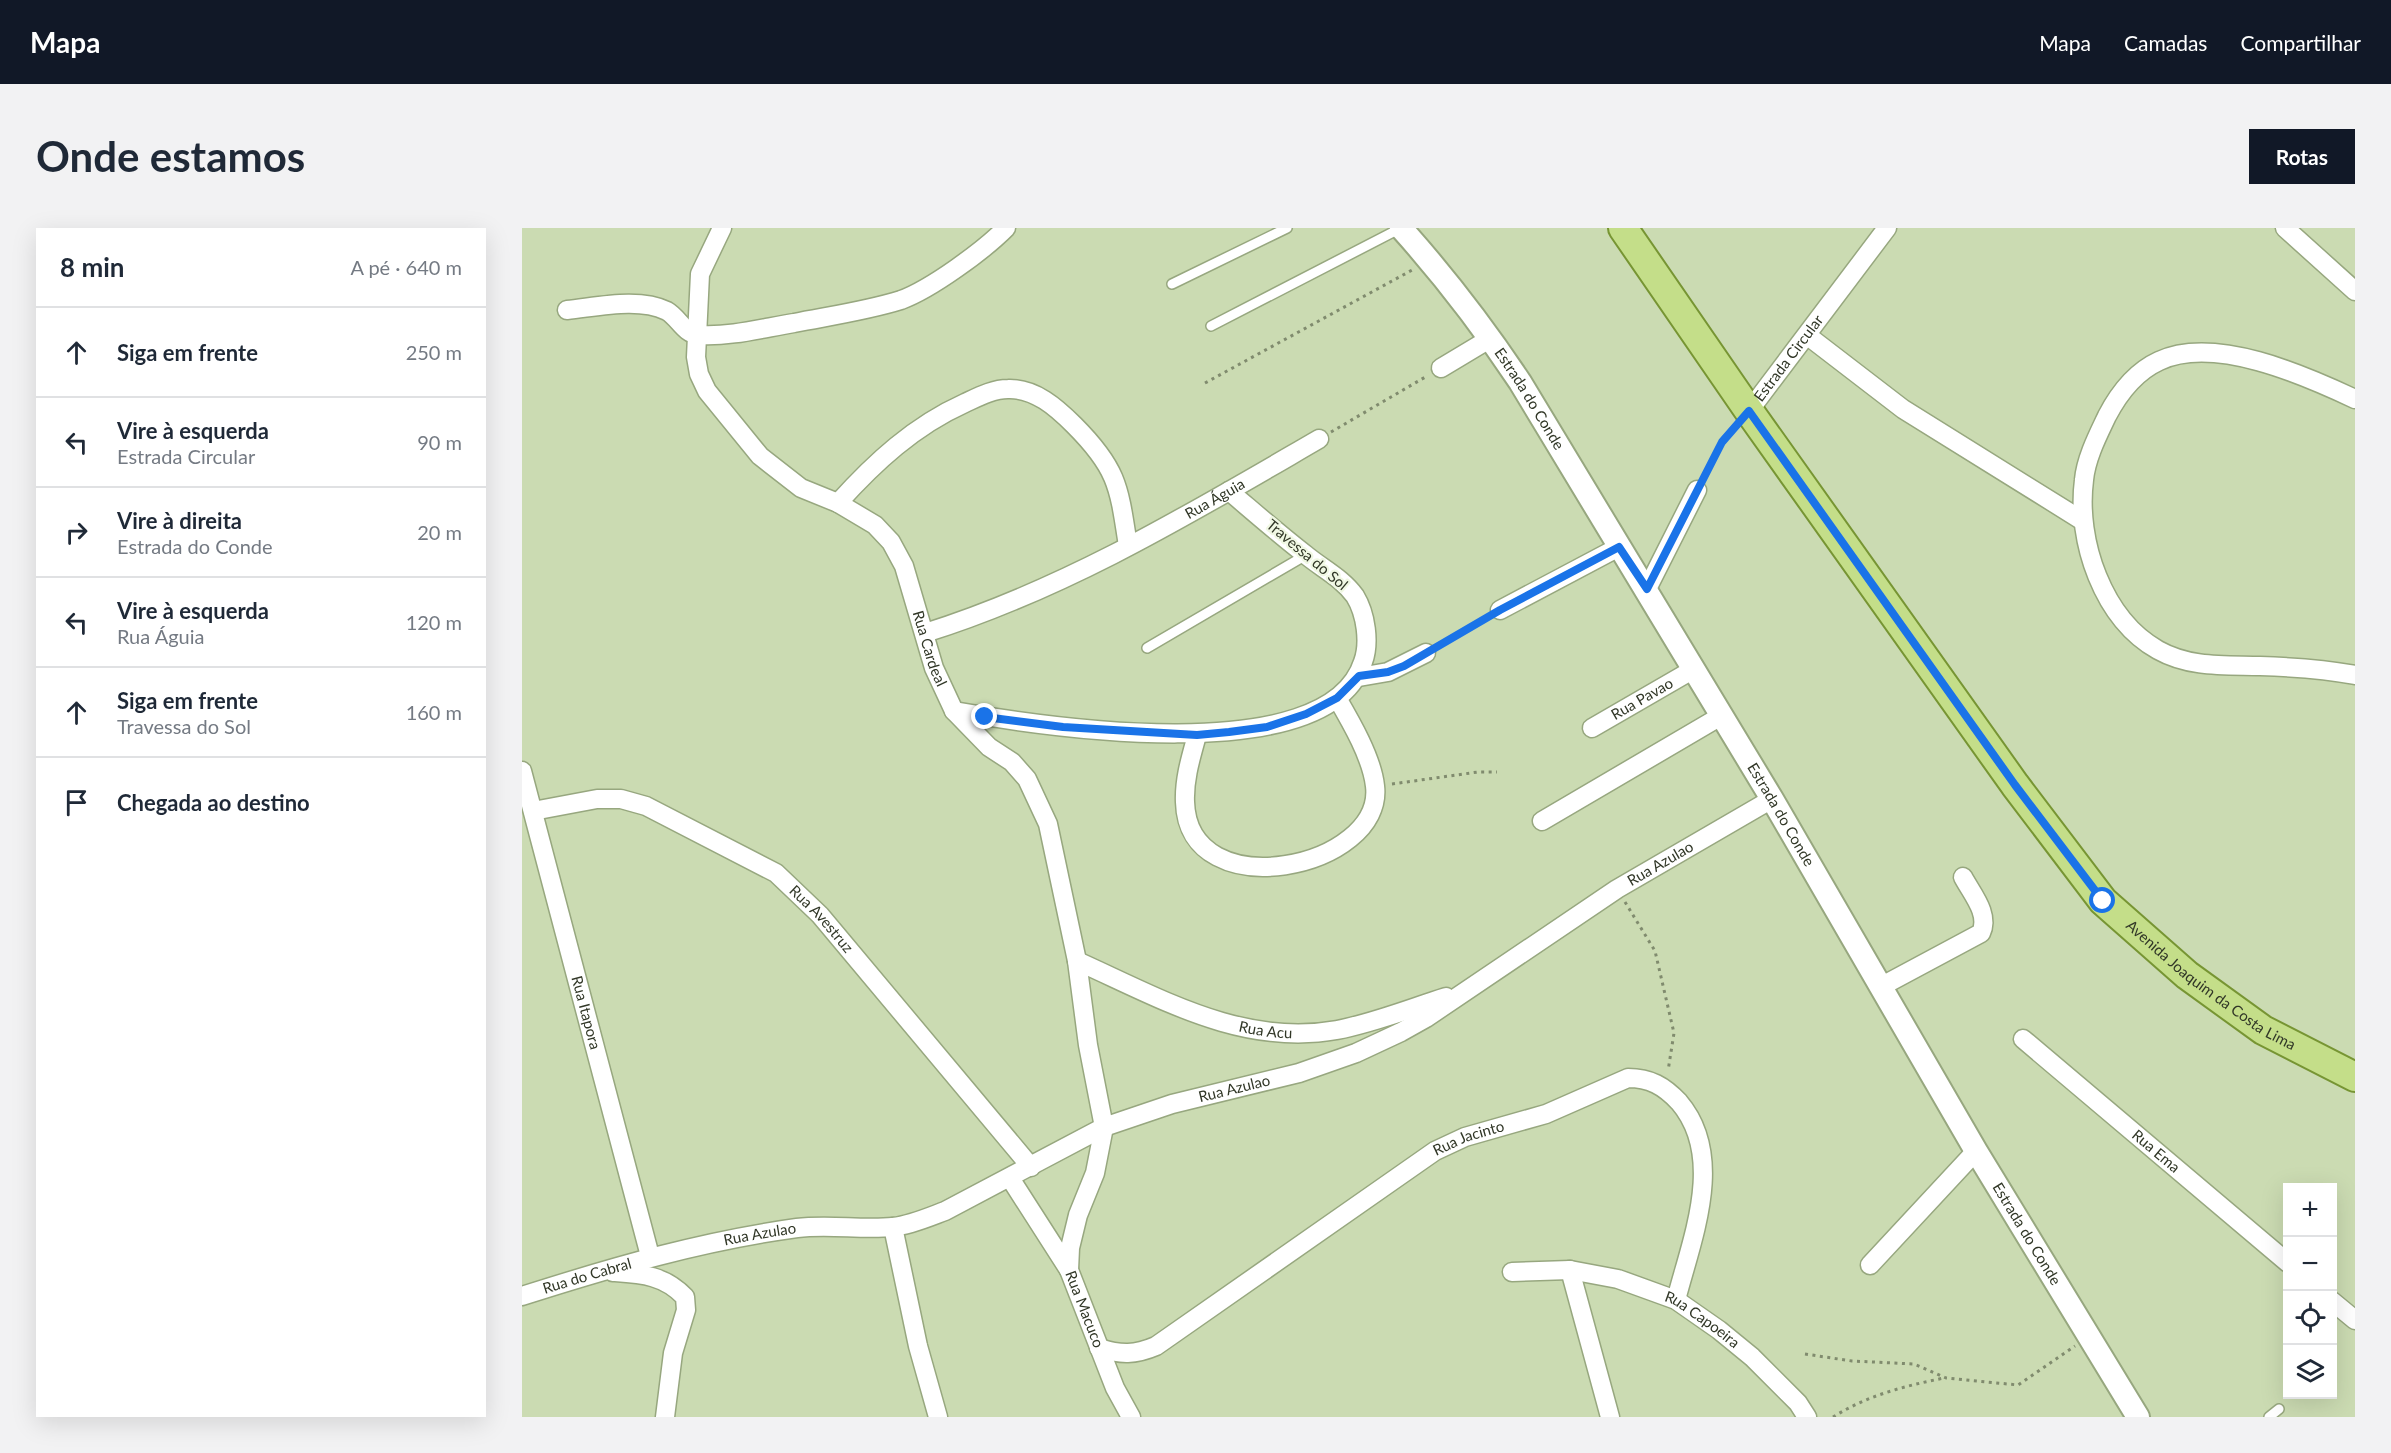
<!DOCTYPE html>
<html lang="pt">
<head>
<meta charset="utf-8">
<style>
	body { margin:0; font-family:Lato,sans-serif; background:#f2f2f3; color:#1f2937 }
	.controls { position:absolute; right:18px; bottom:18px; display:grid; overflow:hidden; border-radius:0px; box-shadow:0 6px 24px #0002 }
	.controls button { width:54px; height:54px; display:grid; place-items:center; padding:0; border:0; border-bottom:2px solid #e0e1e3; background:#fff; color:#1f2937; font:30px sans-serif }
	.stop { position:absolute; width:18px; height:18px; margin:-14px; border:4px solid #1a73e8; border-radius:50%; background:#fff }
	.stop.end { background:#1a73e8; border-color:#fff; box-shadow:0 2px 6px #0008 }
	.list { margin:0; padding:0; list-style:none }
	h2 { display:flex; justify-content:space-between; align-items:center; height:78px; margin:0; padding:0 24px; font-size:26px }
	h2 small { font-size:20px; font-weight:400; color:#747a83 }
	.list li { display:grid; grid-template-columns:39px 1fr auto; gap:18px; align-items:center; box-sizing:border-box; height:90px; padding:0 24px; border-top:2px solid #e0e1e3 }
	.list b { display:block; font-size:22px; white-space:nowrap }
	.list p { margin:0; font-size:20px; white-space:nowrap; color:#747a83 }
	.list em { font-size:20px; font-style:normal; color:#747a83 }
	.icon { flex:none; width:33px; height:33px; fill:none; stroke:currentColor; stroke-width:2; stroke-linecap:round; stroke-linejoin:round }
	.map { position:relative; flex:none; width:1833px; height:1189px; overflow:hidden; border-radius:0px }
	header { display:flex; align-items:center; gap:36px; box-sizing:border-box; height:84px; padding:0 30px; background:#111827; color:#fff }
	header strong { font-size:28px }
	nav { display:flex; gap:33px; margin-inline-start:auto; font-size:21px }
	.intro { display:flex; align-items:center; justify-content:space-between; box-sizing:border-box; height:144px; padding:0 36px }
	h1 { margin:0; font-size:42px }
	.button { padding:15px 27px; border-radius:0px; background:#111827; color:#fff; font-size:21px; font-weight:700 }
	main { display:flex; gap:36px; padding:0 36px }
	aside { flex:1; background:#fff; border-radius:0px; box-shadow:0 6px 24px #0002 }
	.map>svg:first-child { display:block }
</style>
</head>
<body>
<header>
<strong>Mapa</strong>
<nav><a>Mapa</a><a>Camadas</a><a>Compartilhar</a></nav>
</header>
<div class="intro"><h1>Onde estamos</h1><a class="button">Rotas</a></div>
<main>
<aside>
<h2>8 min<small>A pé · 640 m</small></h2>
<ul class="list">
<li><svg class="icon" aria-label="ahead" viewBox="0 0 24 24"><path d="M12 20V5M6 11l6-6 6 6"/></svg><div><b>Siga em frente</b></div><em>250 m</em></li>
<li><svg class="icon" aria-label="left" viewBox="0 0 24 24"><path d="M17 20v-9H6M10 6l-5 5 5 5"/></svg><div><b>Vire à esquerda</b><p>Estrada Circular</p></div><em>90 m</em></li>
<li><svg class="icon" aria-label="right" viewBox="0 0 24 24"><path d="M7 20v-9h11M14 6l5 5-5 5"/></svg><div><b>Vire à direita</b><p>Estrada do Conde</p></div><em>20 m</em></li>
<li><svg class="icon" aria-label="left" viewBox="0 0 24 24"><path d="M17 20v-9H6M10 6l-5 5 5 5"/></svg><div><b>Vire à esquerda</b><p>Rua Águia</p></div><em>120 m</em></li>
<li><svg class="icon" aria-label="ahead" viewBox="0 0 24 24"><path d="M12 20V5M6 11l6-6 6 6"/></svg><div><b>Siga em frente</b><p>Travessa do Sol</p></div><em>160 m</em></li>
<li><svg class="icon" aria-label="arrive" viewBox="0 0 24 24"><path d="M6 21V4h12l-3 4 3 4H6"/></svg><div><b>Chegada ao destino</b></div></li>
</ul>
</aside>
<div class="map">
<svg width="1833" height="1189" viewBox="0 0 1833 1189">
	<rect width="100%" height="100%" fill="#cbdbb2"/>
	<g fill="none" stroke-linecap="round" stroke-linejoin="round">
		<defs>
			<g id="service">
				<polyline points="650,56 765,0"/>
				<polyline points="689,98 879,0"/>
				<polyline points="625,420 784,327"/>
				<polyline points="1747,1189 1757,1181"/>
			</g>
			<g id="minor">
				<path id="s1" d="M200,0L178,46L174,129L177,146L185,163L238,228L279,260L316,275L353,297L369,314L382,338L412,440L432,483L467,519L490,534L505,551L526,596L555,733L566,817L582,899L573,945L556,987L548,1020L547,1042L593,1160L609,1189"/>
				<polyline points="1763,0 1833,63"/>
				<path d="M45,82C75,79 117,69 145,83C157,90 162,106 177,107C208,109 241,100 272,95C307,88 344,83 379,72C409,61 461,23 484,0"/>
				<polyline points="1286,108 1381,181 1561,293"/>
				<polyline points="919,140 969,110"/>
				<path d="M1833,171C1782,147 1692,107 1637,133C1613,144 1597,165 1585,188C1576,207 1564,230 1562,252C1554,313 1581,391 1636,422C1668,440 1703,437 1738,438C1770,439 1802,441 1833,447"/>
				<path id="s2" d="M1227,183L1365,0"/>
				<path d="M316,275C353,234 392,198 443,175C456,169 471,161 486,161C513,160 535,180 552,197C596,241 597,259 606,318"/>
				<polyline points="1125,361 1175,262"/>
				<polyline points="978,382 1097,319"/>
				<path id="s3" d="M403,405C544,361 671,284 797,211"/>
				<polyline points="837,449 866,444 904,425"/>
				<path d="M432,483C518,498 806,544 841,434C848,415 844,386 833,368C820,350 801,341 784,327C758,307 733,285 707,263"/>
				<path id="s4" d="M1070,500L1172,441"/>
				<path d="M675,507C669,529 662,551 663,574C666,682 863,640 853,558C850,530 829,494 815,470"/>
				<path id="s5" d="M0,543L128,1028"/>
				<path id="s6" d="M11,583L75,571H99L124,578L254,645L298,687L509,939"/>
				<polyline points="1020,593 1199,488"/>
				<path id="s7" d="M555,733C638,770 720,819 815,802C852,795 889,780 924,769"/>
				<path d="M1360,758L1459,705C1468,686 1450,666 1441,649"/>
				<path id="s8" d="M1501,811L1766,1035"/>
				<polyline points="488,950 547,1042"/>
				<polyline points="371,999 396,1118 416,1189"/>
				<polyline points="1348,1037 1454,923"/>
				<polyline points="1048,1042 1088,1189"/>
				<path d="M91,1044C120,1046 142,1047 163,1069L164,1082L151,1125L143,1189"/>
				<path id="s9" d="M990,1044L1048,1042L1096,1051L1154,1072L1197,1102L1230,1129L1276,1175L1285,1189"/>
				<path id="s10" d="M0,1068C91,1039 180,1013 275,1000C307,996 339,1002 371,999C389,997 407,989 423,983L582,899L650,876L777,845L834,825L879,804L904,790L1095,661L1250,571"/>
				<polyline points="1810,1073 1833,1092"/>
				<path id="s11" d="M577,1120C599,1127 613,1127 634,1118L913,923L943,909L1024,886L1106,850C1128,850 1142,858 1157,874C1204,929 1170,1010 1154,1072"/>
			</g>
			<g id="tertiary">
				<path id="s12" d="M879,0C923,49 962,100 998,154L1250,571L1454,923L1616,1189"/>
			</g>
			<g id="primary">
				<path id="s13" d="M1101,0L1227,183L1493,557L1581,673L1665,747L1741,802L1833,849"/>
			</g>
		</defs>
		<use href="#service" stroke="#97a77f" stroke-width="12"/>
		<use href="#minor" stroke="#97a77f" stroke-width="21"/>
		<use href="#tertiary" stroke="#97a77f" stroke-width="26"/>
		<use href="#primary" stroke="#779533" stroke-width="32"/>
		<g stroke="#808b6e" stroke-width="3" stroke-dasharray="3 4.5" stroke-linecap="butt">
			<polyline points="683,155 892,41"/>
			<polyline points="809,204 905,148"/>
			<polyline points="1182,248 1211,200"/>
			<polyline points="918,417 965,390"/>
			<polyline points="870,556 956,544 975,544"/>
			<polyline points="1103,674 1133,723 1152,805 1146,843"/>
			<polyline points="1283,1126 1330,1133 1392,1136 1424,1150 1496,1157 1553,1118"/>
			<path d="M1311,1189C1346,1167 1383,1158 1422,1150"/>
		</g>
		<use href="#service" stroke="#fff" stroke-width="9"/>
		<use href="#minor" stroke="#fff" stroke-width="18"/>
		<use href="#tertiary" stroke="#fff" stroke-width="22"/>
		<use href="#primary" stroke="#c4de89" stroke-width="28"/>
	</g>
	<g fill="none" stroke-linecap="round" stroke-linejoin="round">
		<polyline stroke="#1a73e8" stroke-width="8" points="463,489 541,499 675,507 707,504 745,499 784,486 815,470 837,448 866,444 882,438 978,382 1097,319 1125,361 1200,214 1227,183 1493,557 1581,673"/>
	</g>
	<g text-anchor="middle" stroke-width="4.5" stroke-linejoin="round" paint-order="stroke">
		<g font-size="15" fill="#313727" stroke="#f0f8e3">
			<text dy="5" stroke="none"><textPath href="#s2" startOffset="66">Estrada Circular</textPath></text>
			<text dy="5" stroke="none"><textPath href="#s12" startOffset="214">Estrada do Conde</textPath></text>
			<text dy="5" stroke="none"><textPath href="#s3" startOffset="320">Rua Águia</textPath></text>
			<text transform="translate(785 327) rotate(40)" y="5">Travessa do Sol</text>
			<text dy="5" stroke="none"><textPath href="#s1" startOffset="526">Rua Cardeal</textPath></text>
			<text dy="5" stroke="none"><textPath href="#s4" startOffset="58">Rua Pavao</textPath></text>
			<text dy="5" stroke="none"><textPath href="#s12" startOffset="700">Estrada do Conde</textPath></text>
			<text dy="5" stroke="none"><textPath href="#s10" startOffset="1236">Rua Azulao</textPath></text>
			<text dy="5" stroke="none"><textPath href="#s6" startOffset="326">Rua Avestruz</textPath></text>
			<text dy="5" stroke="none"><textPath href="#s13" startOffset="964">Avenida Joaquim da Costa Lima</textPath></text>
			<text dy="5" stroke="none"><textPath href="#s5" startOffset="250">Rua Itapora</textPath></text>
			<text dy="5" stroke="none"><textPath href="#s7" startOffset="202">Rua Acu</textPath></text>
			<text dy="5" stroke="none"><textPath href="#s10" startOffset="750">Rua Azulao</textPath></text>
			<text dy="5" stroke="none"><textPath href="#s11" startOffset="435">Rua Jacinto</textPath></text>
			<text dy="5" stroke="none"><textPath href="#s8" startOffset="174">Rua Ema</textPath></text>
			<text dy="5" stroke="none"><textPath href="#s12" startOffset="1186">Estrada do Conde</textPath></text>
			<text dy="5" stroke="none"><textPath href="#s10" startOffset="246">Rua Azulao</textPath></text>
			<text dy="5" stroke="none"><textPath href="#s10" startOffset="68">Rua do Cabral</textPath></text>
			<text dy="5" stroke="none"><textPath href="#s1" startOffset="1242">Rua Macuco</textPath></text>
			<text dy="5" stroke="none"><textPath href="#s9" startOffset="201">Rua Capoeira</textPath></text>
		</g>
	</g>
</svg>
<div class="controls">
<button>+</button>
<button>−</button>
<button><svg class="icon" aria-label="locate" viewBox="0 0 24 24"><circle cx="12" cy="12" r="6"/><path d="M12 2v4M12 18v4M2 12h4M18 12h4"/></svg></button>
<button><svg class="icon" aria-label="layers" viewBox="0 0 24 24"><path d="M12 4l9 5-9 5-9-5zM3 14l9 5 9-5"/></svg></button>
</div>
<div class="stop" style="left:1581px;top:673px"></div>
<div class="stop end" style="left:463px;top:489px"></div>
</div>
</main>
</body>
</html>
